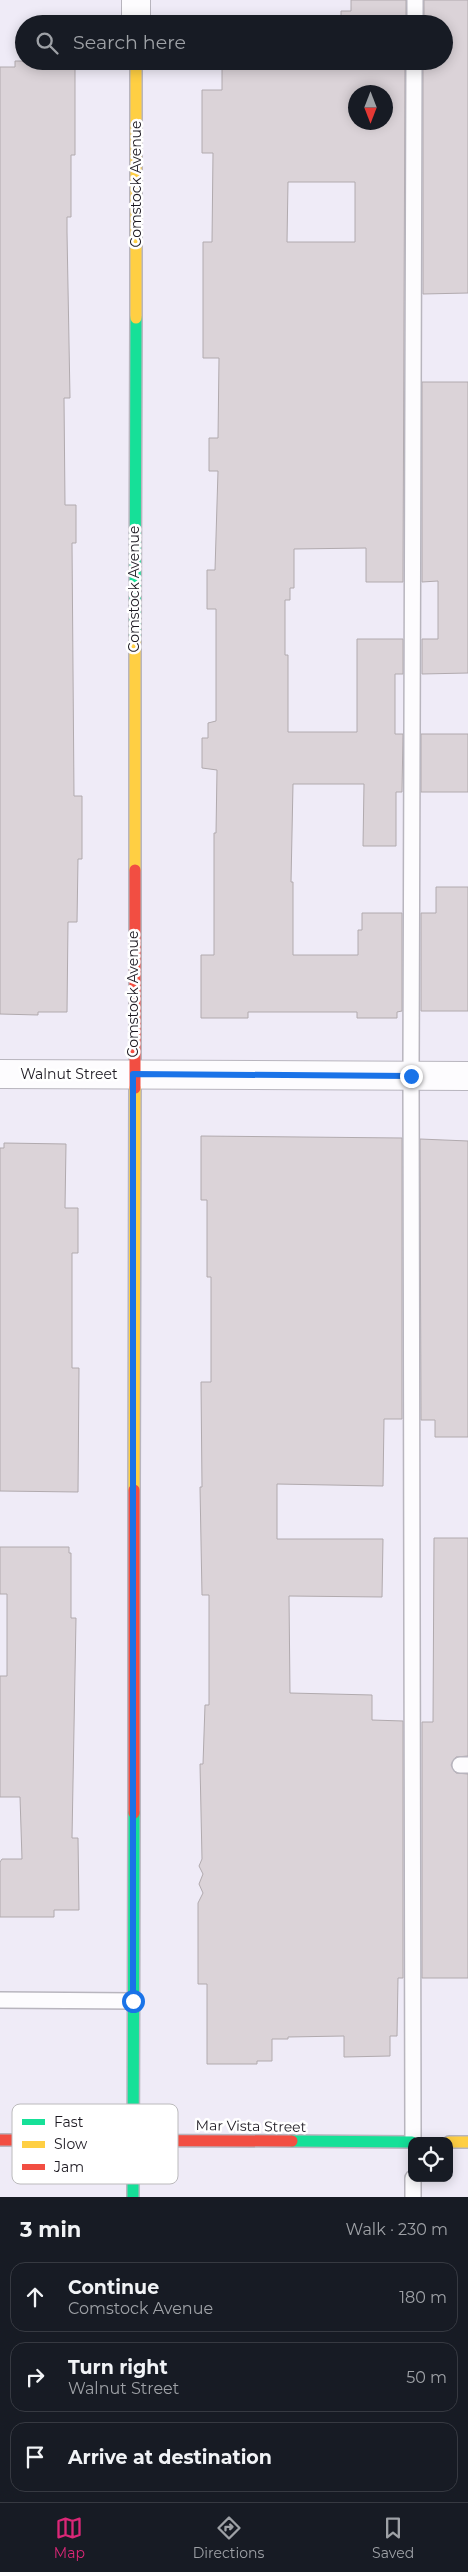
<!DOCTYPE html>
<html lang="en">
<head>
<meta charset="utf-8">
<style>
	body { margin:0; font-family:Montserrat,sans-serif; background:#242831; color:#f1f3f6 }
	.controls { position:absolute; right:15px; bottom:15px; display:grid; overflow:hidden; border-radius:10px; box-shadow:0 2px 12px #0003 }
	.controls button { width:45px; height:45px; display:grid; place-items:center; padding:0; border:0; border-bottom:1px solid #363941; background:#171b24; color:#f1f3f6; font:25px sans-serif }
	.compass { position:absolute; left:348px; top:85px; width:45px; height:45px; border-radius:50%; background:#171b24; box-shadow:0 2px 12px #0003; rotate:180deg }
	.stop { position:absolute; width:15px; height:15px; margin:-11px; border:4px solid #1a73e8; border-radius:50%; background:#fff }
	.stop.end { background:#1a73e8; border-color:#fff; box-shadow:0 1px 5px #0008 }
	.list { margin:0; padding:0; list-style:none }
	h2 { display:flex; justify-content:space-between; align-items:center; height:65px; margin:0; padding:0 20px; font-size:21px }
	h2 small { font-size:16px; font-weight:400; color:#9ea1a6 }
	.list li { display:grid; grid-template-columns:32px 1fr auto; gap:15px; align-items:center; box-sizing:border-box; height:70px; margin:0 10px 10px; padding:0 10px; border:1px solid #363941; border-radius:15px }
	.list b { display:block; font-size:19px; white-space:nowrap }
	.list p { margin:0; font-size:16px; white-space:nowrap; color:#9ea1a6 }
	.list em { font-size:16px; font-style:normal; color:#9ea1a6 }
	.icon { flex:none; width:28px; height:28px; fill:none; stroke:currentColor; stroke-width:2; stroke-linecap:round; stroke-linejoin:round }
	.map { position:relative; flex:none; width:468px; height:2197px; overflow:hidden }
	.search { position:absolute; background:#171b24; box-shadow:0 2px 12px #0003; left:15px; right:15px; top:15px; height:55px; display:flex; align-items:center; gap:12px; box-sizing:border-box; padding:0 18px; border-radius:28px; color:#9ea1a6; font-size:19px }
	.sheet { height:305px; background:#171b24 }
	nav { display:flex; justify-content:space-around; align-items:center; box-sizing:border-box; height:70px; border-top:1px solid #363941; background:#171b24; font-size:14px; color:#9ea1a6 }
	nav a { display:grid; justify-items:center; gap:2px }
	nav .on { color:#db2777 }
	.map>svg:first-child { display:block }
</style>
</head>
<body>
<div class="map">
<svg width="468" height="2197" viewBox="0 0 468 2197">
	<rect width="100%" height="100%" fill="#efebf7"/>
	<g fill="#dbd3d8" stroke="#b1aaae" fill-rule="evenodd">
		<polygon points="351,0 406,0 406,24 329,24 341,23 341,11 351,11"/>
		<polygon points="424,0 468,0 468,293 423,294 423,61 444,61 444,24 424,24"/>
		<polygon points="15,61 75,61 75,155 71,155 71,217 67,217 67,232 70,398 64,398 65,505 76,505 76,543 72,543 74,796 82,796 82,859 78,859 77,922 68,922 67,1012 38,1012 38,1015 0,1014 0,67 15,67"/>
		<path d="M222,61H405L403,582H366V548L294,549V588H290V600H285V655H288V732H357V639H403V674H395V734H403L402,792H396V846H363L364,784H293L291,882H293V955H358V930H362V913H402V1011L397,1012V1018H357V1012H248V1018H201V955H214V833H216L217,770L202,768V738H208V723L216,721V609H207V570H215L218,471H209V438H218L219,358H203V242H212L213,153H202V90H222ZM356,92H386V122H356ZM288,182H355V242H287Z"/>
		<polygon points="422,382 468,382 468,673 422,674 422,639 438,639 438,581 422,582"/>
		<rect x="421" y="734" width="47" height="58"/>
		<polygon points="436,887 468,887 468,1011 421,1011 421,913 436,913"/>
		<polygon points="201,1136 402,1138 402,1419 384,1419 383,1486 277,1484 277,1539 383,1539 382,1597 289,1596 290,1693 372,1695 372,1720 403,1721 403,1978 398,1978 397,2036 390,2036 390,2056 344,2057 344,2036 288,2037 288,2039 272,2039 272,2061 257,2061 257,2064 207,2064 207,1984 198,1984 198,1903 203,1893 199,1884 203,1874 199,1866 202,1859 200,1764 203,1764 205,1705 209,1705 209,1595 202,1595 200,1487 202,1487 201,1382 211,1382 211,1277 207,1277 207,1200 201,1200"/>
		<polygon points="420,1139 468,1141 468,1437 435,1437 435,1420 421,1420"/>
		<polygon points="4,1143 66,1144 65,1208 78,1208 78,1253 72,1253 72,1368 79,1368 78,1492 0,1491 0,1148 4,1148"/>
		<polygon points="434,1538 468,1538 468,1756 456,1757 451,1765 456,1773 468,1774 468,1978 422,1978 422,1722 433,1722"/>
		<polygon points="0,1547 69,1547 69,1553 71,1553 71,1618 76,1618 72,1838 78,1838 79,1910 54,1910 54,1917 0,1917 0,1862 2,1859 22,1859 20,1797 0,1797 0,1676 7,1676 7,1594 0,1594"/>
	</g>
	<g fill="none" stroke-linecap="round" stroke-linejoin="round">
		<defs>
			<g id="lane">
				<polyline points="415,24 415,0"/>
				<polyline points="460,1765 468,1765"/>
				<polyline points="0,2000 133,2001"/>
				<polyline points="413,2141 411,1076 414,61"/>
				<polyline points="413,2197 413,2178"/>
			</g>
			<g id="street">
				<polyline points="136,24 136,0"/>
				<polyline points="0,1074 468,1076"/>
			</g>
			<g id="fast">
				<polyline points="135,640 136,318"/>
				<polyline points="292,2141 412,2142"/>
				<polyline points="133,2197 134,1813"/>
			</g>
			<g id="slow">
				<polyline points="136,318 136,61"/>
				<polyline points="135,870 135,640"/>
				<polyline points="134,1490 135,1088"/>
				<polyline points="449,2142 468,2142"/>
			</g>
			<g id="jam">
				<polyline points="135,1088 135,870"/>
				<polyline points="134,1813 134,1490"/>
				<polyline points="0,2140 292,2141"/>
			</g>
		</defs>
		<use href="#lane" stroke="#b8b5be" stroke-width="18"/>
		<use href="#street" stroke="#b8b5be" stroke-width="30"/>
		<use href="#fast" stroke="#b8b5be" stroke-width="14"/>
		<use href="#slow" stroke="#b8b5be" stroke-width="14"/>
		<use href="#jam" stroke="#b8b5be" stroke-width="14"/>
		<use href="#lane" stroke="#fdfcfe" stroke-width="15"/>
		<use href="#street" stroke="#fdfcfe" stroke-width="28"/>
		<use href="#fast" stroke="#16e098" stroke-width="11"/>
		<use href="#slow" stroke="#ffcf43" stroke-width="11"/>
		<use href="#jam" stroke="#f24e42" stroke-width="11"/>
	</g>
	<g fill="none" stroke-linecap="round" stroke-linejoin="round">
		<polyline stroke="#1a73e8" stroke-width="6" points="133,2001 133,1074 411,1076"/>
	</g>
	<g text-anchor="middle" stroke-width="5" stroke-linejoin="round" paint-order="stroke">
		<g font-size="14" fill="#1c1921" stroke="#fff">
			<text transform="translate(136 184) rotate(-90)" y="5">Comstock Avenue</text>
			<text transform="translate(134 589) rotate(-90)" y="5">Comstock Avenue</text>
			<text transform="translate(133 994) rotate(-90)" y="5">Comstock Avenue</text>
			<text x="69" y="1079">Walnut Street</text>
			<text transform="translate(251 2126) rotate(1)" y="5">Mar Vista Street</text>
		</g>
	</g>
	<rect x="12" y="2104" width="166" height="80" rx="8" fill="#fff" stroke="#bbbabc" stroke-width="1"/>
	<rect x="22" y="2119" width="23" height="6" fill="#16e098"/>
	<rect x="22" y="2141" width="23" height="7" fill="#ffcf43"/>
	<rect x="22" y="2164" width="23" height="6" fill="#f24e42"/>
	<g font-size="14" fill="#1c1921">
		<text x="54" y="2127">Fast</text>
		<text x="54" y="2149">Slow</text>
		<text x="54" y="2172">Jam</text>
	</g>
</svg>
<div class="controls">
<button><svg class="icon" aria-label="locate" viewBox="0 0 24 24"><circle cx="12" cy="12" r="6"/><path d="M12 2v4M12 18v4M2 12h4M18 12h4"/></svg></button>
</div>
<svg class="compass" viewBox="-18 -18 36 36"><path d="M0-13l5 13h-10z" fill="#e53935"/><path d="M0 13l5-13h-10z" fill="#9ea1a6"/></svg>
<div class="stop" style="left:133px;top:2001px"></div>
<div class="stop end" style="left:411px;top:1076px"></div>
<div class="search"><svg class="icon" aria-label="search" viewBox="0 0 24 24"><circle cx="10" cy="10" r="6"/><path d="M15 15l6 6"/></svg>Search here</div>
</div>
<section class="sheet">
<h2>3 min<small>Walk · 230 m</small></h2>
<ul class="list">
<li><svg class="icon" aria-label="ahead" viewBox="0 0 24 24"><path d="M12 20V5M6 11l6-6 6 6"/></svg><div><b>Continue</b><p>Comstock Avenue</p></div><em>180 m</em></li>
<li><svg class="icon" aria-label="right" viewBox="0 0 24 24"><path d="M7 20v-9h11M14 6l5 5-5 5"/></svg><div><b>Turn right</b><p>Walnut Street</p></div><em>50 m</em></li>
<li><svg class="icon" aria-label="arrive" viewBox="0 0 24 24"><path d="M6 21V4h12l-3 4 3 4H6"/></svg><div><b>Arrive at destination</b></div></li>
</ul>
</section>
<nav>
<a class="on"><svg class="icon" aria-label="map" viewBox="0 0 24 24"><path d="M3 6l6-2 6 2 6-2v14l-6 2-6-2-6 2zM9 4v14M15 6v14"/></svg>Map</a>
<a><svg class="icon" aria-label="directions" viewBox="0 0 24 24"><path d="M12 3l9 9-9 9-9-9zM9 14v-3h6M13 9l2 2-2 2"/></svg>Directions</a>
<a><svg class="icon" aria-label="saved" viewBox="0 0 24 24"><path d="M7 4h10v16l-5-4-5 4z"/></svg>Saved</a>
</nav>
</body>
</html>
